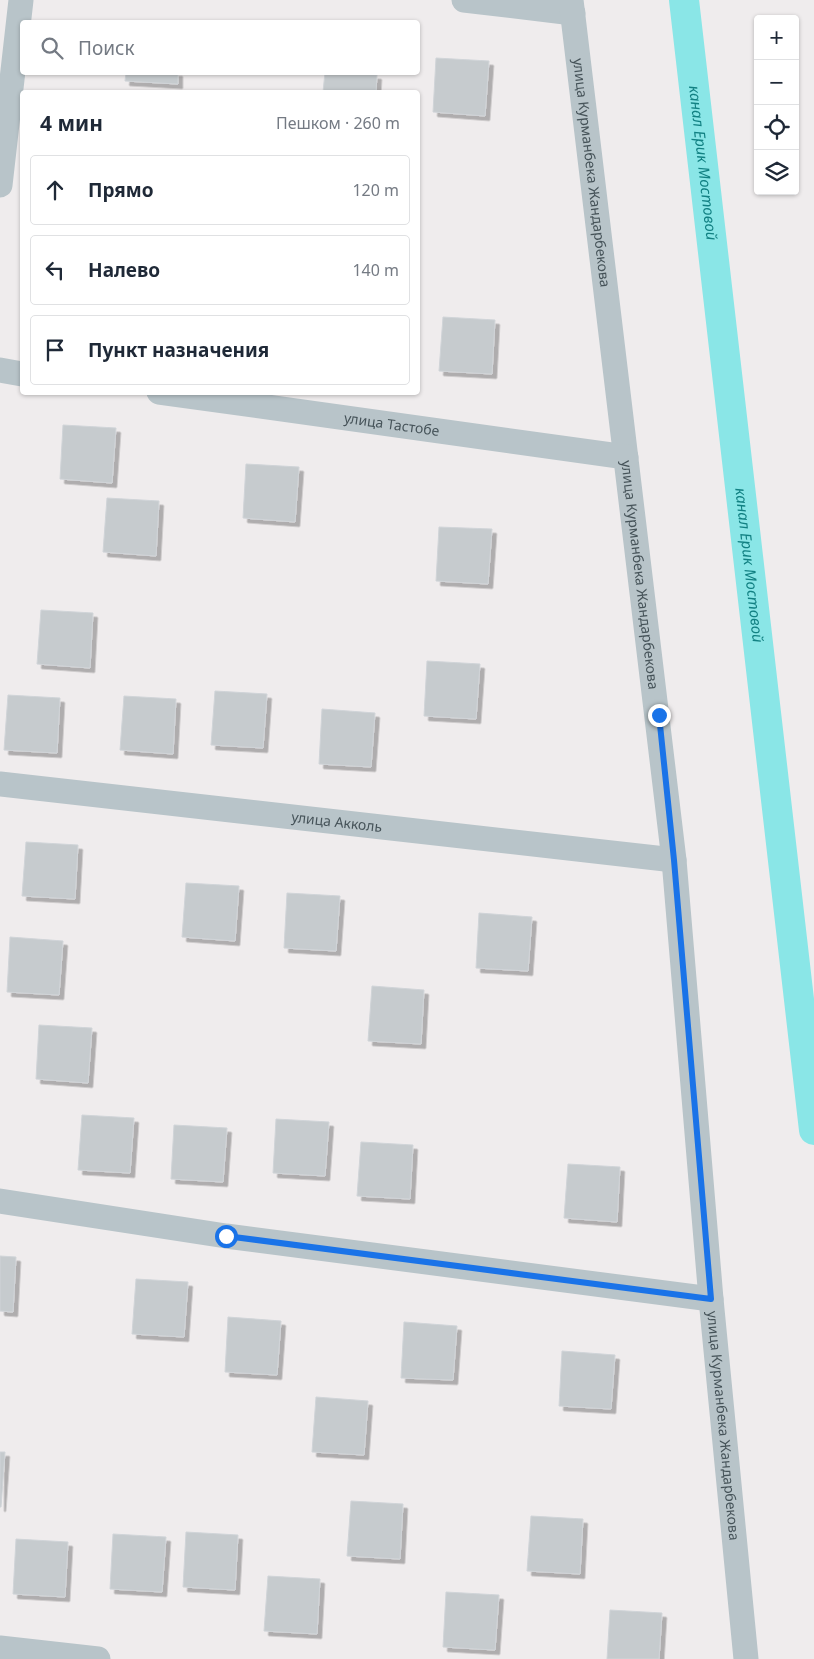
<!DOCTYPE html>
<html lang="ru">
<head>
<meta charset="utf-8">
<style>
	body { margin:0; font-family:"Noto Sans",sans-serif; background:#f6f6f7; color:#1f2937 }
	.controls { position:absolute; right:15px; top:15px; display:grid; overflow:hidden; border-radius:5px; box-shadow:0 1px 4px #0004 }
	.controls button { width:45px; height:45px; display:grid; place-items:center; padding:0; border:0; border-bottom:1px solid #e0e1e3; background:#fff; color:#1f2937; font:25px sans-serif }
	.stop { position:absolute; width:15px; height:15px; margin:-11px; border:4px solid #1a73e8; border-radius:50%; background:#fff }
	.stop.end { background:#1a73e8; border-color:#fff; box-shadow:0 1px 5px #0008 }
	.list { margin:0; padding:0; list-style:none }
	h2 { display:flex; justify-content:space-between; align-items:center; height:65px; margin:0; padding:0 20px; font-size:21px }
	h2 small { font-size:16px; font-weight:400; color:#747a83 }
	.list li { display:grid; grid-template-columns:32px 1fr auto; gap:15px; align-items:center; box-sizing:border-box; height:70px; margin:0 10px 10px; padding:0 10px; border:1px solid #e0e1e3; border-radius:5px }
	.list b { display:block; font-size:19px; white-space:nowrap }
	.list em { font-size:16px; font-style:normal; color:#747a83 }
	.icon { flex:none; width:28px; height:28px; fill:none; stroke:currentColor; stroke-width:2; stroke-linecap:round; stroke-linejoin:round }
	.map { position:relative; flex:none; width:814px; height:1659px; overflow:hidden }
	.search { position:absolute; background:#fff; box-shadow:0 1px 4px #0004; left:20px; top:20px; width:400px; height:55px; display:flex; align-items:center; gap:12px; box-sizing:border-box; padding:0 18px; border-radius:5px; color:#747a83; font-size:19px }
	.panel { position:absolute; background:#fff; box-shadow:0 1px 4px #0004; left:20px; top:90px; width:400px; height:305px; border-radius:5px }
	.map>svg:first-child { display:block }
</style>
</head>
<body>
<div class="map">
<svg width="814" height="1659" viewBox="0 0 814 1659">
	<defs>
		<filter id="shadow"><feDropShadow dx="4.5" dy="4.5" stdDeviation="0" flood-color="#0004"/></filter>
	</defs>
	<rect width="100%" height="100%" fill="#efeced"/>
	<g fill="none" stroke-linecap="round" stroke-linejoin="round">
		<path stroke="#8ae6e7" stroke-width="30" id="s1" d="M684,0L814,1130"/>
	</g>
	<g fill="#c6cbce" stroke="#d0d4d8" filter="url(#shadow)">
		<polygon points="436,58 489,61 485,116 433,112"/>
		<polygon points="126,72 178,72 178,84 125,81"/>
		<polygon points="325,72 377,75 376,92 323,92"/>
		<polygon points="443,317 495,320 492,374 439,371"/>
		<polygon points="63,425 116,428 112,483 60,479"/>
		<polygon points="246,464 299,467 295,522 243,518"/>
		<polygon points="107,498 159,501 156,556 103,552"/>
		<polygon points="439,527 492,529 488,584 436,581"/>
		<polygon points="41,610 93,613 90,668 37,664"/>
		<polygon points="427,661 480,664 476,719 424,716"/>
		<polygon points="215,691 267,694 263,748 211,745"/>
		<polygon points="8,695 60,698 57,753 4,750"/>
		<polygon points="124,696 176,699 173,754 120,750"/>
		<polygon points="322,709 375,713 371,767 319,764"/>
		<polygon points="26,842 78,845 75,899 22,896"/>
		<polygon points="186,883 239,886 235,941 182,937"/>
		<polygon points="287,893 340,896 336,951 284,948"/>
		<polygon points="479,913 532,917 528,971 476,968"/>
		<polygon points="10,937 63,941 59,995 7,992"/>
		<polygon points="372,986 424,990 421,1044 368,1041"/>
		<polygon points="39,1025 92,1028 88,1083 36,1079"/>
		<polygon points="82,1115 134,1118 130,1173 78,1170"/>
		<polygon points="276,1119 329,1122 325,1176 273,1173"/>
		<polygon points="174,1125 227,1128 223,1182 171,1179"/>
		<polygon points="361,1142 413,1145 410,1199 357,1196"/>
		<polygon points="568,1164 620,1167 617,1222 564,1218"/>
		<polygon points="0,1256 16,1257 13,1312 0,1311"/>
		<polygon points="136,1279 188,1282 184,1337 132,1334"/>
		<polygon points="228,1317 281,1321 277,1375 225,1372"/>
		<polygon points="404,1322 457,1326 453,1380 401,1378"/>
		<polygon points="562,1351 615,1355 611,1409 559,1406"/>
		<polygon points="316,1397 368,1401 364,1455 312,1452"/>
		<polygon points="0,1452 5,1452 1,1507 0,1507"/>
		<polygon points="351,1501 403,1504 400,1559 347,1556"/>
		<polygon points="531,1516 583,1519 580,1574 527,1571"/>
		<polygon points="186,1532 238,1535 235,1590 183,1587"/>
		<polygon points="113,1534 166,1537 162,1592 110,1589"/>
		<polygon points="16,1539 68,1542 65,1597 13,1594"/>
		<polygon points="268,1576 320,1579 317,1634 264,1631"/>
		<polygon points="446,1592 499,1595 495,1650 443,1647"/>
		<polygon points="610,1610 662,1613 659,1659 607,1659"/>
	</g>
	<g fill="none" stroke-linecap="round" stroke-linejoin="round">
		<g stroke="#b8c4c9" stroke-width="25">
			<polyline points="464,0 573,13"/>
			<path id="s2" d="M571,0L674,860L711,1299L746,1659"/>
			<polyline points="0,185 21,0"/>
			<polyline points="0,370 22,374"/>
			<path id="s3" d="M159,392L626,457"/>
			<path id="s4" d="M0,784L674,860"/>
			<polyline points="0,1201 226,1236 711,1299"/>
			<polyline points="0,1648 98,1659"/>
		</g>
	</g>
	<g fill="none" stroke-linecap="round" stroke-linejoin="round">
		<polyline stroke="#1a73e8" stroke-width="6" points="226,1236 711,1299 674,860 659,715"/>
	</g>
	<g text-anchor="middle" stroke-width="4" stroke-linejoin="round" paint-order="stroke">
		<g font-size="14" fill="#465359" stroke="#fff">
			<text dy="5" stroke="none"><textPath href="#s2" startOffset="174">улица Курманбека Жандарбекова</textPath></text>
			<text dy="5" stroke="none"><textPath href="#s3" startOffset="235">улица Тастобе</textPath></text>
			<text dy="5" stroke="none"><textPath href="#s2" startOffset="579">улица Курманбека Жандарбекова</textPath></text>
			<text dy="5" stroke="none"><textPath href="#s4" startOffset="339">улица Акколь</textPath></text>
			<text dy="5" stroke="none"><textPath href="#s2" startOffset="1434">улица Курманбека Жандарбекова</textPath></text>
		</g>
		<g font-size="15" font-style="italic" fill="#128183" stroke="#fff">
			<text dy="5" stroke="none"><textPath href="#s1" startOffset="164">канал Ерик Мостовой</textPath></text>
			<text dy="5" stroke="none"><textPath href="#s1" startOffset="569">канал Ерик Мостовой</textPath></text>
		</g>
	</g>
</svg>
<div class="controls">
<button>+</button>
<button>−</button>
<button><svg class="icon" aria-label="locate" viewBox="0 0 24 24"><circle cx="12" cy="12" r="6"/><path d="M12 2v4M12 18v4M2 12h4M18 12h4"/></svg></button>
<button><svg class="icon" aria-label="layers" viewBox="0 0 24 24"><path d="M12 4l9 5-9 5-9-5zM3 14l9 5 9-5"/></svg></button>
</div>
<div class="stop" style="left:226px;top:1236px"></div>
<div class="stop end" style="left:659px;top:715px"></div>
<div class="search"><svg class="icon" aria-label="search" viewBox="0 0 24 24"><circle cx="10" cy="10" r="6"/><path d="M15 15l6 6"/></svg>Поиск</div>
<section class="panel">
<h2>4 мин<small>Пешком · 260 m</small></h2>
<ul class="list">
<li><svg class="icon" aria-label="ahead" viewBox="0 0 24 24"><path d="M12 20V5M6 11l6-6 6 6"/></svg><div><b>Прямо</b></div><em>120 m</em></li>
<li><svg class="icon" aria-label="left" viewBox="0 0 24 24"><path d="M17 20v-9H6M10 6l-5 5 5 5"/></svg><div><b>Налево</b></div><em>140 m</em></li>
<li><svg class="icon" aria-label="arrive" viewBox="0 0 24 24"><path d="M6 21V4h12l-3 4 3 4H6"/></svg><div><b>Пункт назначения</b></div></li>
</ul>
</section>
</div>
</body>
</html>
